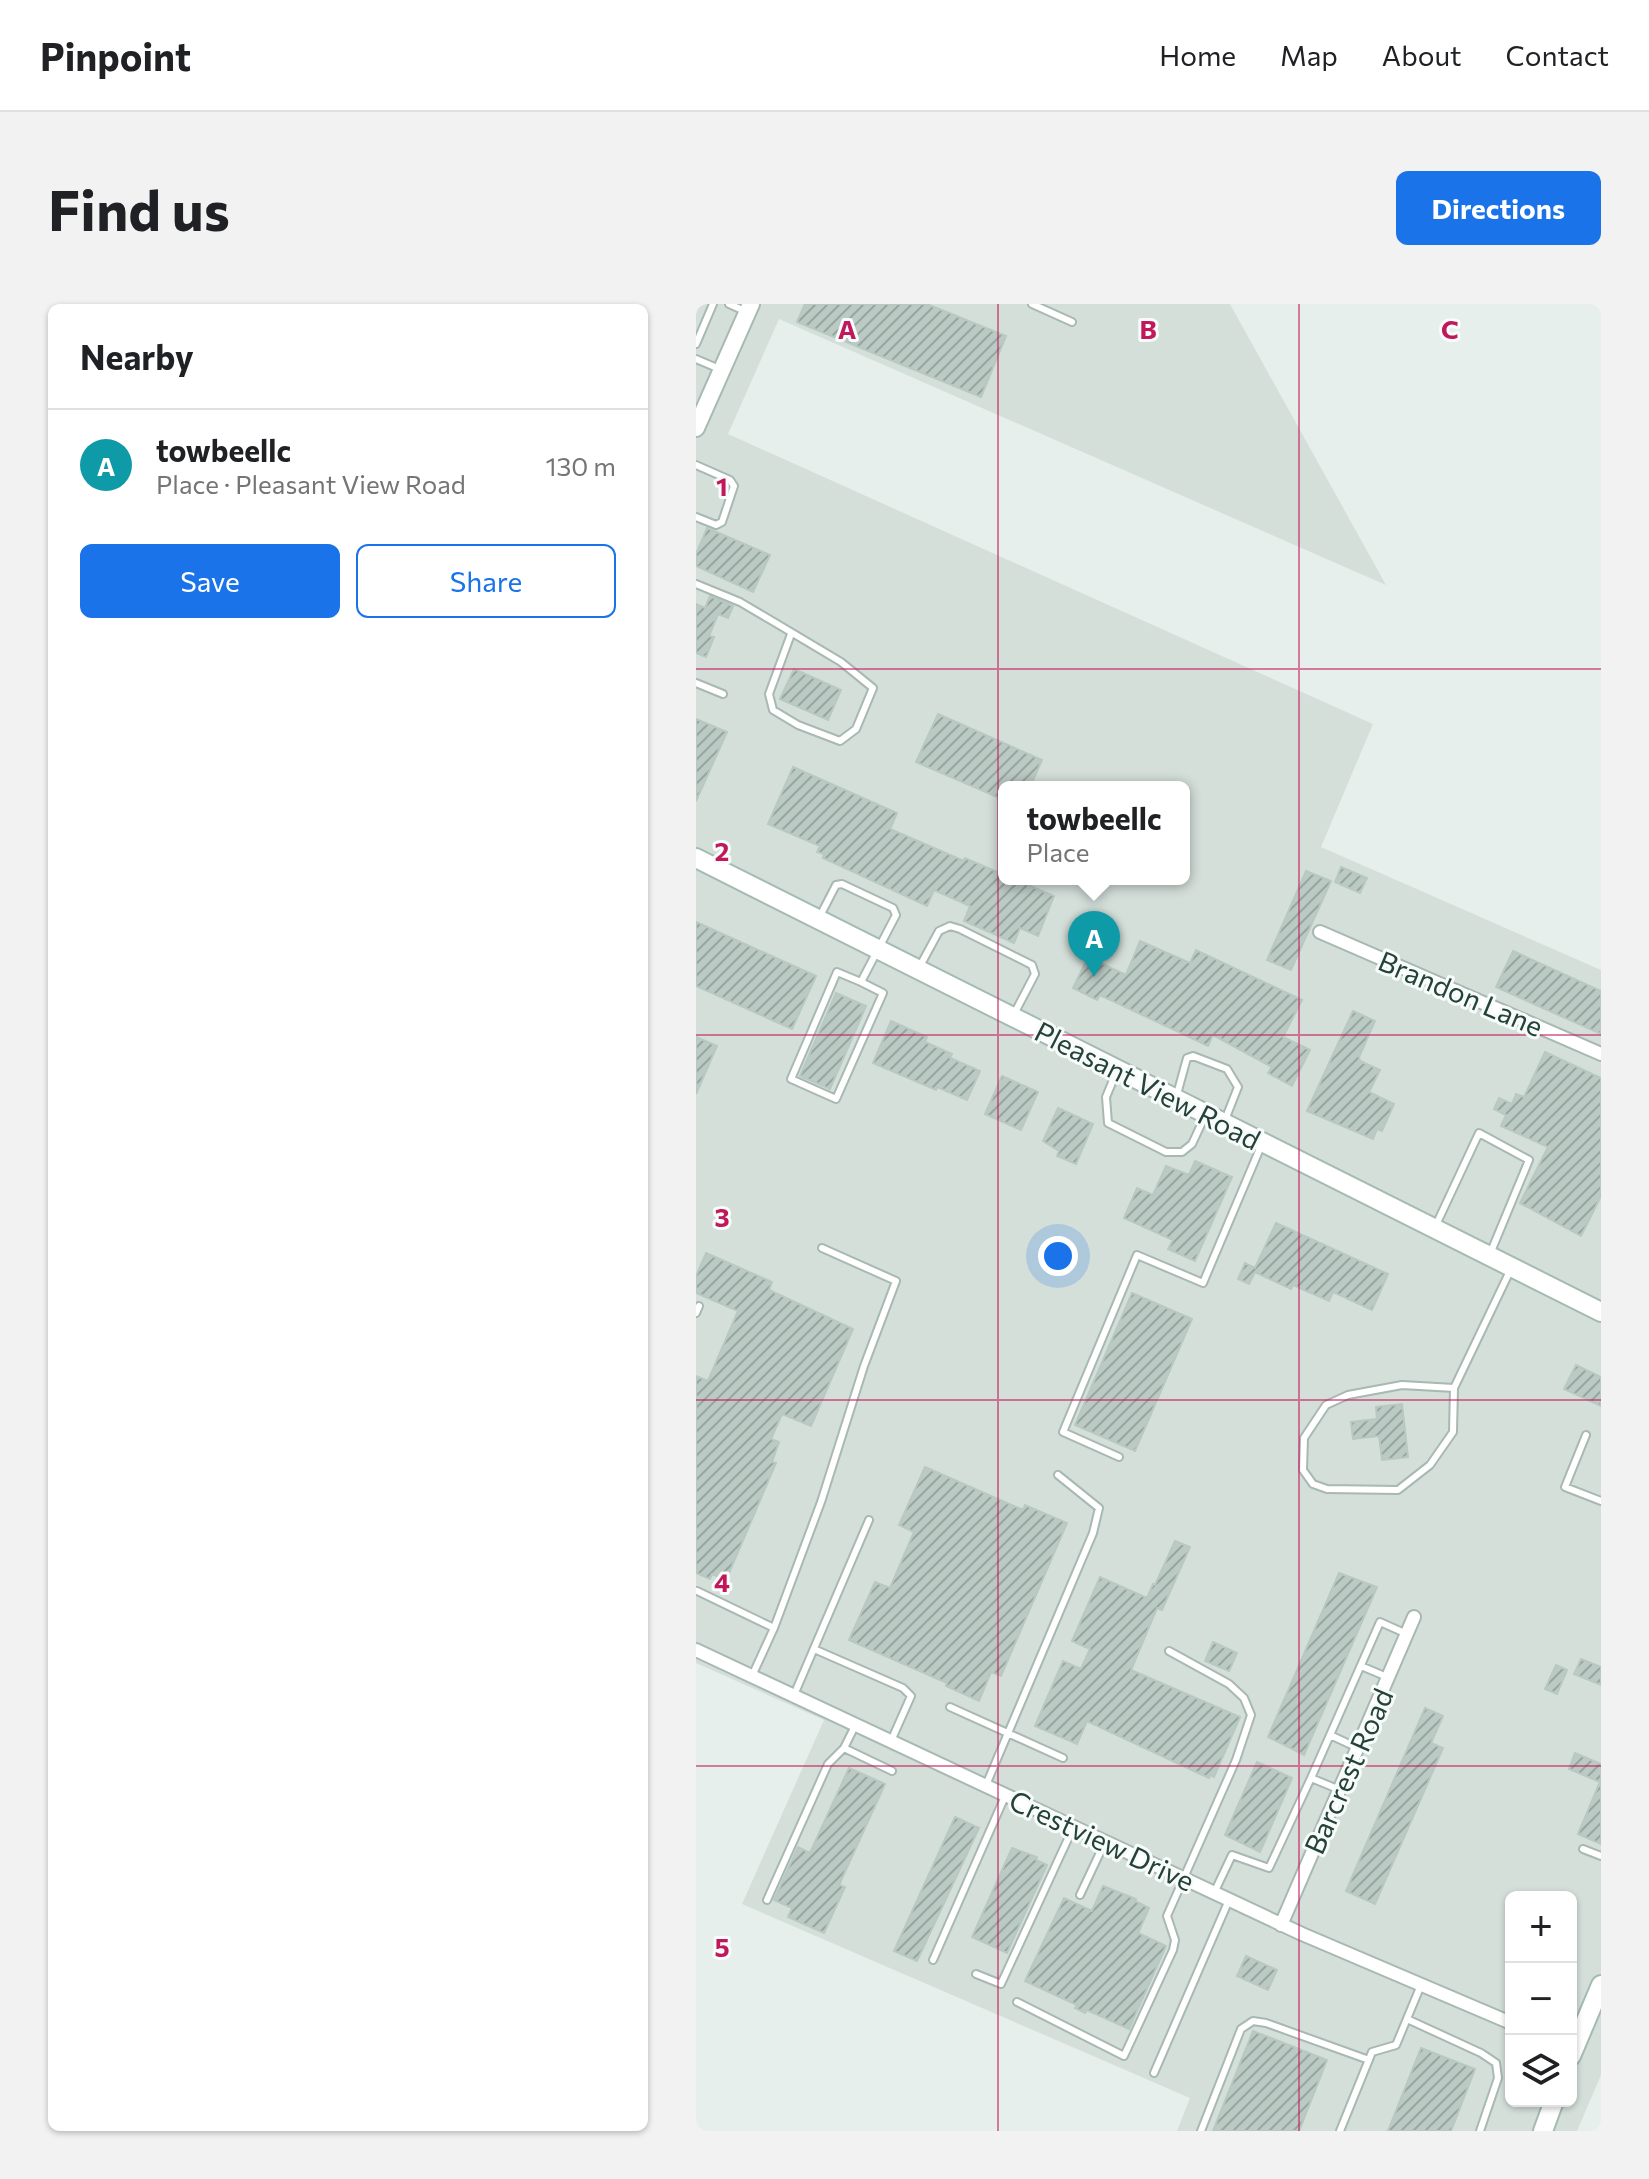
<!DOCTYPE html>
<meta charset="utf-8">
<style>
:root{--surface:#fff;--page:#f2f2f2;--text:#202124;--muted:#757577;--line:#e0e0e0;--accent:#1a73e8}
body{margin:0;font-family:Commissioner,sans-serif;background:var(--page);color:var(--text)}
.controls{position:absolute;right:24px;bottom:24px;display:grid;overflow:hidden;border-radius:12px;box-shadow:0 2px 6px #0004}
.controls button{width:72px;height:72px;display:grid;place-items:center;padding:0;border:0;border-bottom:2px solid var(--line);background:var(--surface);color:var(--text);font:40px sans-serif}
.you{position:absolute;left:362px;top:952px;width:28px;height:28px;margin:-20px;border:6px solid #fff;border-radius:50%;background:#1a73e8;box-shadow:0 0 0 12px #1a73e833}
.badge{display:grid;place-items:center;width:52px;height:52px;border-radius:50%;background:var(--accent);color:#fff;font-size:26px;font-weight:700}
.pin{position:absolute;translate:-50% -66px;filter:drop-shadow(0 2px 4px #0008)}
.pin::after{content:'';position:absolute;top:42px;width:28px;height:24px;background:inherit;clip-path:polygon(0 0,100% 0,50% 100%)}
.popup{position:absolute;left:302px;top:477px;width:192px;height:104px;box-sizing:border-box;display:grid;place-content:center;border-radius:12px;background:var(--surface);filter:drop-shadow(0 2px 6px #0005);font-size:26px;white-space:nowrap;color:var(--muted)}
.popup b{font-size:30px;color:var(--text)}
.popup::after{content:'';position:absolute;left:50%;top:100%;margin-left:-16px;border:16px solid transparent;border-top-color:var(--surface)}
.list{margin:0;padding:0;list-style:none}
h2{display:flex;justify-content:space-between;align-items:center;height:104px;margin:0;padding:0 32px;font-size:34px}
h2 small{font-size:26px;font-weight:400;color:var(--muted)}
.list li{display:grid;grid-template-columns:52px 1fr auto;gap:24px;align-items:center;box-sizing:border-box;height:112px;padding:0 32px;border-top:2px solid var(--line)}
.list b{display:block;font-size:30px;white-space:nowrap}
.list p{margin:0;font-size:26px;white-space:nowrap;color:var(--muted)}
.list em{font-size:26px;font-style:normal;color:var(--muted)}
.actions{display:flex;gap:16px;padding:24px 32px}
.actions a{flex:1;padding:18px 0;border:2px solid var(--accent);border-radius:12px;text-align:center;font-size:28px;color:var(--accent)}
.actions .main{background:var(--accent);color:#fff}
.icon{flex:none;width:44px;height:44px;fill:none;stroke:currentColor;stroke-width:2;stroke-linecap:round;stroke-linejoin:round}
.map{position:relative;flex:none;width:905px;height:1827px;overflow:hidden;border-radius:12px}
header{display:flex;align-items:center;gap:48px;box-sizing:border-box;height:112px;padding:0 40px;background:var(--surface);border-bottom:2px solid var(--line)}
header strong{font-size:38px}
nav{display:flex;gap:44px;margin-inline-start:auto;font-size:28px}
.intro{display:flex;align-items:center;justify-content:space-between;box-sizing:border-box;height:192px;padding:0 48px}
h1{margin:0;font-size:56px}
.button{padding:20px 36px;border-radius:12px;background:var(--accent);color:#fff;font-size:28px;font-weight:700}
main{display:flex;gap:48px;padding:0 48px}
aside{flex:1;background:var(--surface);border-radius:12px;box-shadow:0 2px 6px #0004}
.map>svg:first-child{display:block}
.built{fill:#d4dfda;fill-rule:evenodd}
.building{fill:url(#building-hatch);stroke:#b8c9c2;stroke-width:2}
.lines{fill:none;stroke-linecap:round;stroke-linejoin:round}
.service-casing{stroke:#a8b8b2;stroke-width:10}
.minor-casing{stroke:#a8b8b2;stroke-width:16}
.tertiary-casing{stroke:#a8b8b2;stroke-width:20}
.secondary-casing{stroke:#a4bbb3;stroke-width:22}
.service{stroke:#fff;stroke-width:6}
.minor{stroke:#fff;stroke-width:12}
.tertiary{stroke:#fff;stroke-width:16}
.secondary{stroke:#fff;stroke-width:18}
.grid{fill:none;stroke:#c2185b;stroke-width:2;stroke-opacity:0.55}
.labels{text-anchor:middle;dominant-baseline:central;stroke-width:6;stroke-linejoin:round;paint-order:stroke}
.street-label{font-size:28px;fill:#24423a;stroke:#f7fbf9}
.grid-label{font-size:26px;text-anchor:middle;font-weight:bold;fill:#c2185b;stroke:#f7fbf9;stroke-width:6;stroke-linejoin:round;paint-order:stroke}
</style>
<header>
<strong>Pinpoint</strong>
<nav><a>Home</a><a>Map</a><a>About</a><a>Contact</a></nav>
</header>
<div class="intro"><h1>Find us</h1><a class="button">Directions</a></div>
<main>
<aside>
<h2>Nearby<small></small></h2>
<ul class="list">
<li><span class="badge" style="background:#0f9aa8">A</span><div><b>towbeellc</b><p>Place · Pleasant View Road</p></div><em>130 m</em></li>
</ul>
<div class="actions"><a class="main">Save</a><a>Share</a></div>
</aside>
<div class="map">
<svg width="905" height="1827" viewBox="0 0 905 1827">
<defs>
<pattern id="building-hatch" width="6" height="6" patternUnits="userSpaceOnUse" patternTransform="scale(2)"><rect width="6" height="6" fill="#bbcac4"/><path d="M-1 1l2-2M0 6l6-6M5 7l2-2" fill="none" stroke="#98a6a0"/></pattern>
</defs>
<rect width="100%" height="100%" fill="#e6efeb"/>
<path class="built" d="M0 0H534L690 281 83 15 32 130 677 420 625 543 905 666V1771L881 1827H481L494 1794 46 1600 128 1416 0 1359ZM308 483H488V575H308ZM815 1593H875V1797H815Z"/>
<path class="building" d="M109 0H231L310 32 285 93 101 18Z
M11 224 74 251 57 288 0 262V250Z
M14 292 37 302 32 314 22 310 13 332 18 333 10 353 0 349V300L9 304Z
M98 365 145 386 132 416 84 395Z
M242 410 346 456 334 483H308V496L220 458Z
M0 415 31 428 0 497Z
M97 463 201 509 194 525 268 557 269 554 308 571V575H318L358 592 342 632 324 624 318 639 268 617 274 602 238 586 231 602 127 554 128 550 121 548 124 542 72 520Z
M645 563 671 574 664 589 639 578Z
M610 567 635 577 595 666 571 656Z
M0 618 120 672 96 725 0 682Z
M444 637 494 659 500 646 606 696 587 733 614 746 596 782 572 769 576 763 517 731 512 742 404 691 401 696 377 684 392 653 430 671Z
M817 647 905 687V730L800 683Z
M140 689 170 702 134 785 104 772Z
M657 707 679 717 663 753 664 757 684 766 673 788 698 800 686 827 681 825 677 835 611 807Z
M195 717 231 733 229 738 256 750 254 754 284 767 271 796 241 783 240 786 177 759Z
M0 733 21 742 0 790Z
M849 748 905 774V892L885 932 824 899 852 843 805 822 810 811 798 805 803 794 816 800 820 790 828 793Z
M306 772 342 788 325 826 289 810Z
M362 804 397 820 380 860 361 852 363 847 347 837Z
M499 857 536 873 499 957 472 945 477 936 428 914 441 884 457 891 470 862 493 871Z
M580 919 692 970 676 1006 637 988 633 997 597 981 595 985 559 968 553 980 542 975 549 959 559 964Z
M10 949 76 978 73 986 157 1025 115 1122 86 1110 75 1135 83 1138 76 1158 80 1159 30 1276 16 1270 14 1275 0 1269V1072L12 1077 42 1007 0 989V972Z
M436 989 496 1015 439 1147 379 1121Z
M880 1061 905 1073V1102L868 1085Z
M706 1100 712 1153 686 1156 683 1132 657 1135 655 1118 681 1115 680 1103Z
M229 1163 327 1206 329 1201 371 1219 305 1372 295 1368 283 1397 250 1382 251 1379 153 1336 179 1278 194 1284 218 1228 203 1221Z
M479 1237 494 1243 466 1306 461 1304 435 1366 544 1413 518 1473 514 1471 513 1474 391 1417 381 1440 339 1422 367 1357 385 1365 394 1345 376 1337 404 1273 451 1294 457 1280 459 1281Z
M643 1269 681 1283 608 1451 572 1433Z
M517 1338 541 1349 533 1367 509 1357Z
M885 1355 905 1363V1381L878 1370Z
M860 1361 871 1366 861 1390 849 1385Z
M729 1404 747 1412 735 1439 747 1444 679 1600 650 1587Z
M879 1449 905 1460V1540L882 1530 904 1478 873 1465Z
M561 1458 596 1474 564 1548 529 1531Z
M153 1464 189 1480 143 1581 149 1583 128 1629 92 1613 96 1604 78 1596 102 1543 114 1549Z
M259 1513 283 1524 221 1657 198 1647Z
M316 1544 341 1553 340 1556 351 1561 311 1649 276 1633Z
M407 1582 440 1595 439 1597 453 1604 442 1629 470 1642 433 1725 391 1706 389 1709 379 1704 381 1701 329 1677 368 1594 396 1607Z
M550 1652 581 1666 572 1686 541 1672Z
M557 1727 631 1756 603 1827H517Z
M725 1744 779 1765 755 1827H692Z"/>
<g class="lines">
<defs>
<path id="service" d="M33 0 51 8
M336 0 376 18
M0 40 17 0
M0 55 26 66
M0 161 34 176 38 182 26 218 20 221 0 213
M0 280 44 298 78 318 145 358 177 384 160 425 144 437 102 421 77 406 73 390 95 330
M0 379 27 390
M123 614 140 581 146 580 197 604 200 611 165 678 141 668 95 775 140 795 187 689 165 678
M224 662 243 627 254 622 264 625 336 661 339 670 317 712
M420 769 410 793 412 819 470 848H486L496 840 509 812
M480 794 491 754 497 752 531 765 542 783 529 816
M740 921 783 829 833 856 794 950
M0 1009 3 1002
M758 1084 706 1081 652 1091 630 1101 608 1134 607 1166 617 1180 631 1185 702 1186 734 1161 757 1128 758 1084 814 967
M890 1131 869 1183 905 1197
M423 1153 367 1128 441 951 507 979 565 842
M1 1287 78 1324 56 1372
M78 1324 125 1198 168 1062 200 977 126 944
M118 1345 207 1384 215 1392 195 1437
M665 1362 691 1373
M98 1391 173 1216
M254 1403 367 1454
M160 1420 148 1444 196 1467
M634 1431 662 1444
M290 1481 397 1229 403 1204 362 1171
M644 1486 615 1474 684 1318 711 1330
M887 1545 905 1552
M518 1589 536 1551 573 1564 615 1474
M384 1591 409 1538
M71 1596 132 1460 148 1444
M237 1656 310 1490
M280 1670 305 1680 377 1524
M321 1698 428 1752 477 1646 479 1636 471 1612 540 1456 555 1411 548 1394 533 1380 473 1347
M711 1715 785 1749 800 1759 802 1774 784 1827
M458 1769 533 1596
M505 1827 545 1725 557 1717 570 1719 673 1756
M644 1827 676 1748 700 1741 725 1681"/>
<path id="minor" d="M624 628 905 750
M0 1346 606 1630 815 1719
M585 1621 718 1313"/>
<path id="tertiary" d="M0 124 55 0"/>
<path id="secondary" d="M0 554 905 1008
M875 1752 905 1681
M847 1827 858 1797"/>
</defs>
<use href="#service" class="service-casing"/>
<use href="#minor" class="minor-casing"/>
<use href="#tertiary" class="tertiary-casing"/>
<use href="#secondary" class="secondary-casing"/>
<use href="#service" class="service"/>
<use href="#minor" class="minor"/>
<use href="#tertiary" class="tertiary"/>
<use href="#secondary" class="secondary"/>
</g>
<path class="grid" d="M302 0V1827M603 0V1827M0 365H905M0 731H905M0 1096H905M0 1462H905"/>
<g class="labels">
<g class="street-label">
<text transform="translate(765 689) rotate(23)">Brandon Lane</text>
<text transform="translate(452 781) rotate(27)">Pleasant View Road</text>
<text transform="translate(652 1467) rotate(-66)">Barcrest Road</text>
<text transform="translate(406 1536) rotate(25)">Crestview Drive</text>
</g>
</g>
<g class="grid-label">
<text x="151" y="35">A</text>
<text x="452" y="35">B</text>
<text x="754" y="35">C</text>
<text x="26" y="192">1</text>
<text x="26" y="557">2</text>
<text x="26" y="923">3</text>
<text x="26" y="1288">4</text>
<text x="26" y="1653">5</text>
</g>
</svg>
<div class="controls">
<button>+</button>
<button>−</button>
<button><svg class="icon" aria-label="layers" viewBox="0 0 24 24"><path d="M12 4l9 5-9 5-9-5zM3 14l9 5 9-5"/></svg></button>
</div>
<div class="you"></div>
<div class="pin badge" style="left:398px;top:673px;background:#0f9aa8">A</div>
<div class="popup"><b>towbeellc</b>Place</div>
</div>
</main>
